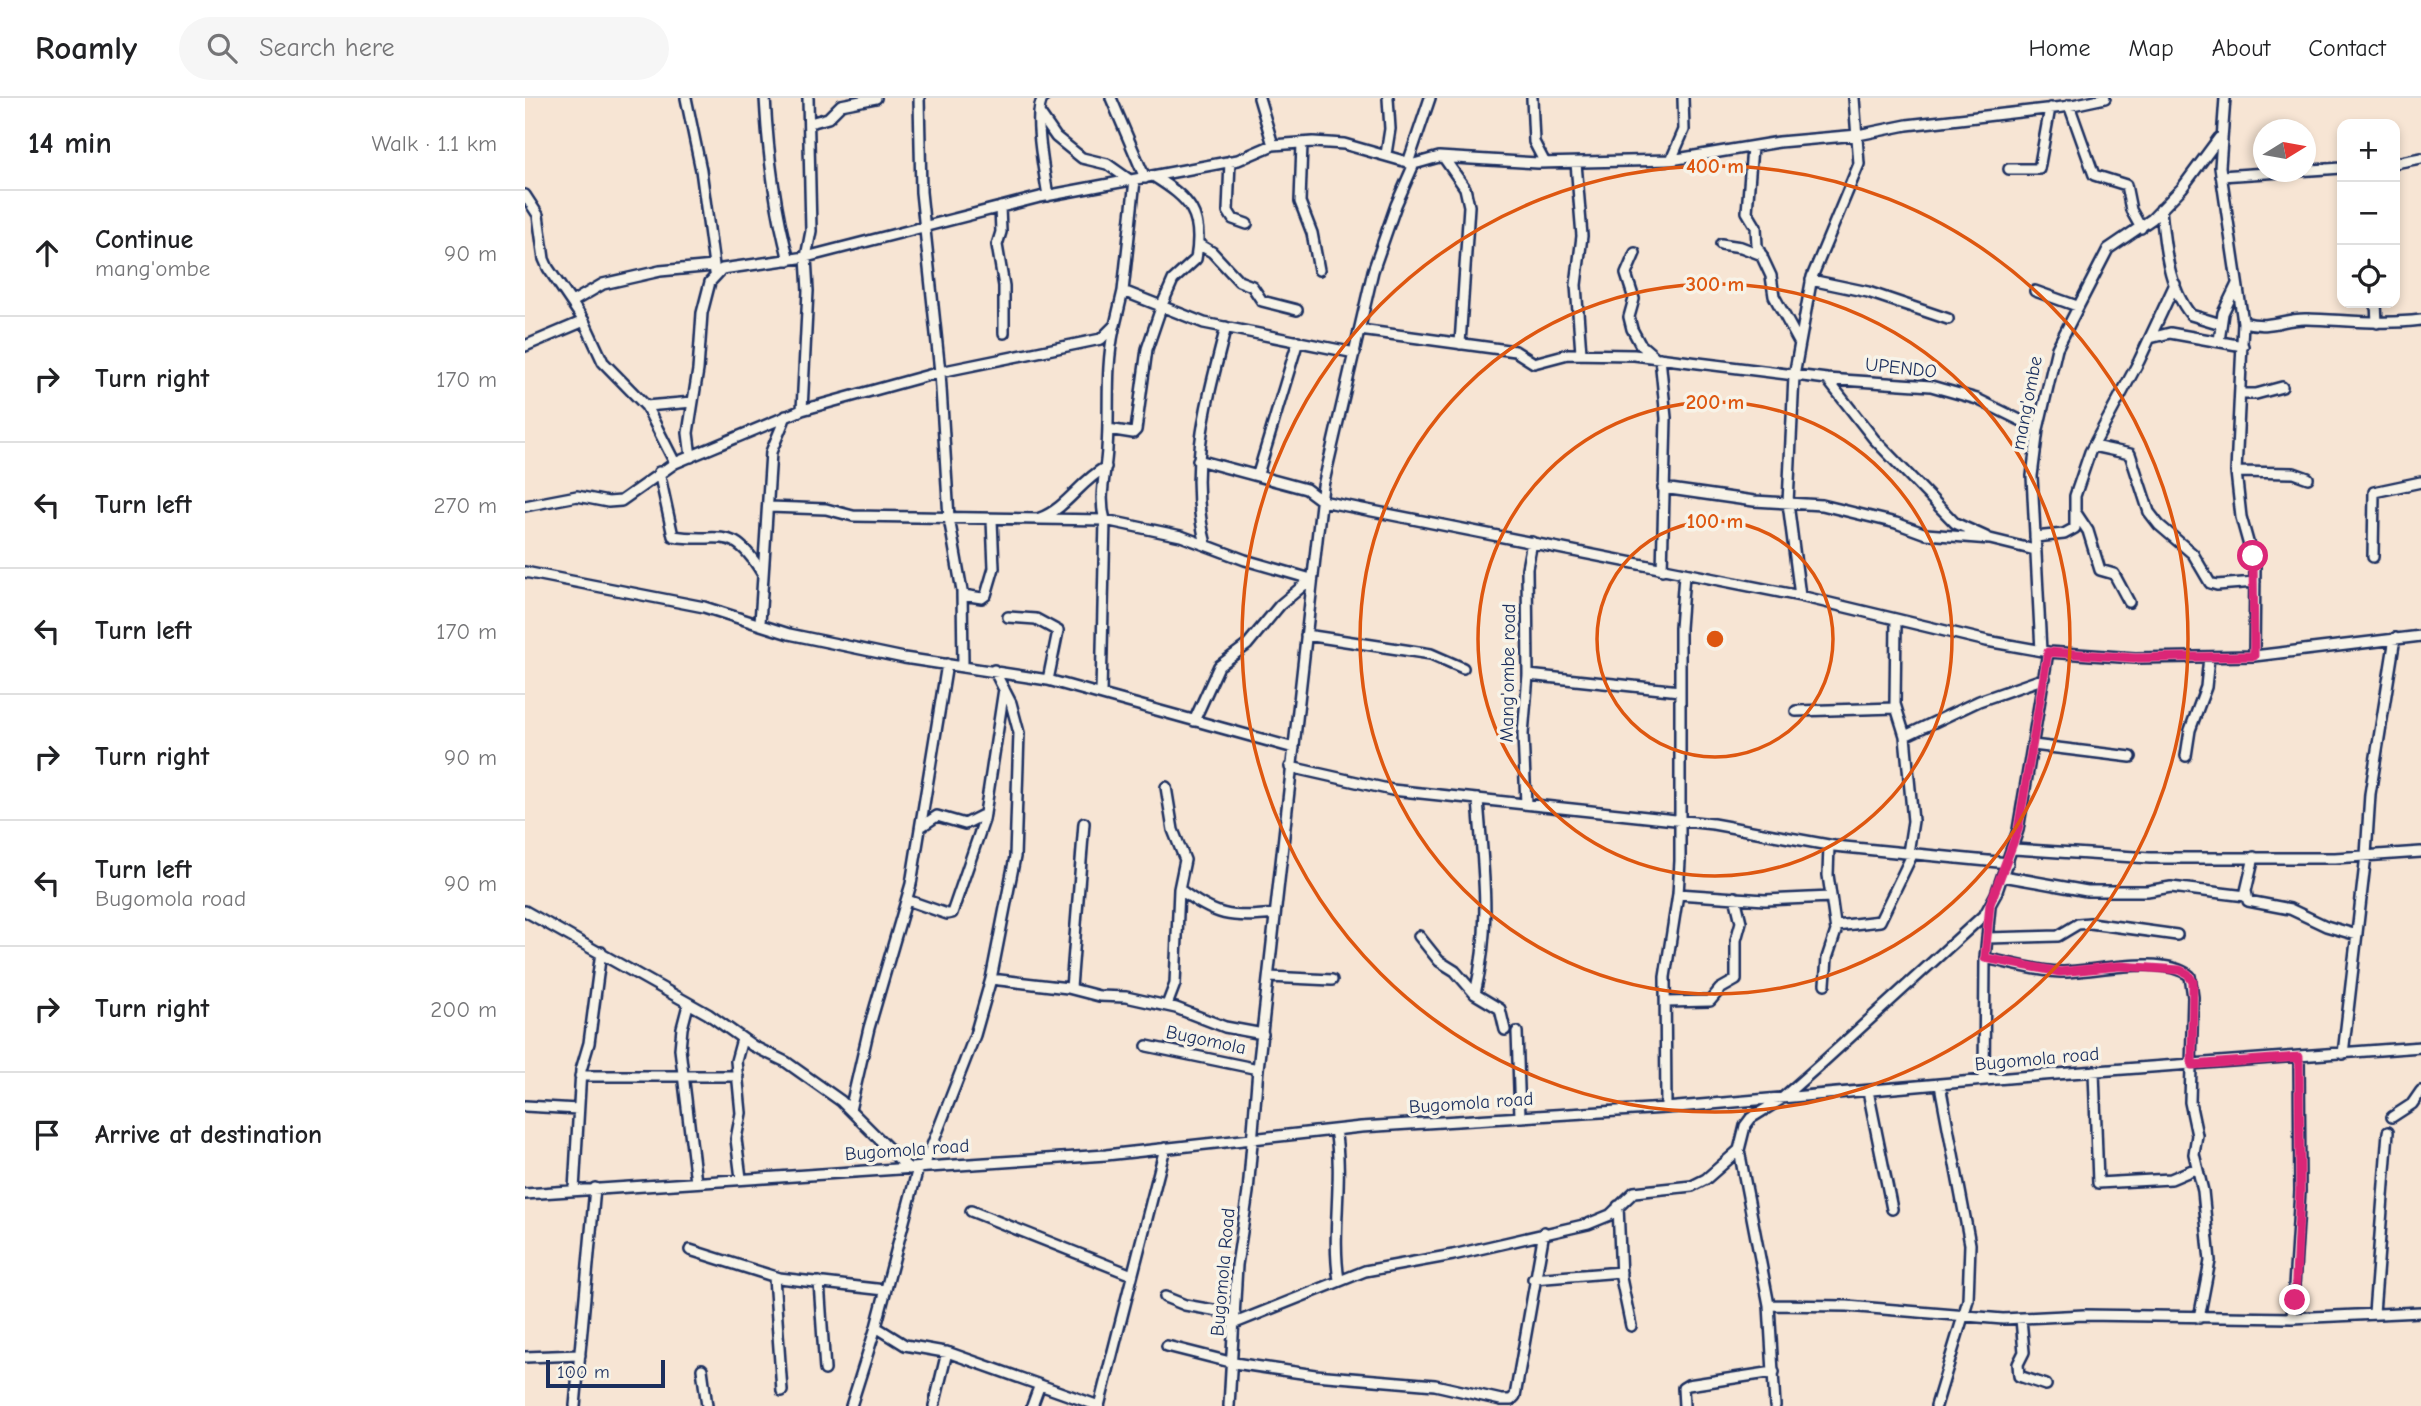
<!DOCTYPE html>
<meta charset="utf-8">
<style>
:root{--surface:#fff;--page:#f6f6f6;--text:#202124;--muted:#757577;--line:#e0e0e0}
body{margin:0;font-family:"Comic Neue",sans-serif;background:var(--page);color:var(--text)}
.controls{position:absolute;right:21px;top:21px;display:grid;overflow:hidden;border-radius:14px;box-shadow:0 4px 10px #0003}
.controls button{width:63px;height:63px;display:grid;place-items:center;padding:0;border:0;border-bottom:2px solid var(--line);background:var(--surface);color:var(--text);font:35px sans-serif}
.compass{position:absolute;left:1728px;top:21px;width:63px;height:63px;border-radius:50%;background:var(--surface);box-shadow:0 4px 10px #0003;rotate:79deg}
.scale{position:absolute;left:21px;bottom:18px;width:119px;box-sizing:border-box;padding-left:7px;border:4px solid #1b2f5e;border-top:0;font-size:19px;line-height:24px;white-space:nowrap;color:#1b2f5e;-webkit-text-stroke:5px #f7f3e8;paint-order:stroke}
.stop{position:absolute;width:21px;height:21px;margin:-16px;border:5px solid #db2777;border-radius:50%;background:#fff}
.stop.end{background:#db2777;border-color:#fff;box-shadow:0 2px 7px #0008}
.list{margin:0;padding:0;list-style:none}
h2{display:flex;justify-content:space-between;align-items:center;height:91px;margin:0;padding:0 28px;font-size:30px}
h2 small{font-size:23px;font-weight:400;color:var(--muted)}
.list li{display:grid;grid-template-columns:46px 1fr auto;gap:21px;align-items:center;box-sizing:border-box;height:126px;padding:0 28px;border-top:2px solid var(--line)}
.list b{display:block;font-size:26px;white-space:nowrap}
.list p{margin:0;font-size:23px;white-space:nowrap;color:var(--muted)}
.list em{font-size:23px;font-style:normal;color:var(--muted)}
.icon{flex:none;width:38px;height:38px;fill:none;stroke:currentColor;stroke-width:2;stroke-linecap:round;stroke-linejoin:round}
.map{position:relative;flex:none;width:1896px;height:1308px;overflow:hidden}
header{display:flex;align-items:center;gap:42px;box-sizing:border-box;height:98px;padding:0 35px;background:var(--surface);border-bottom:2px solid var(--line)}
header strong{font-size:33px}
nav{display:flex;gap:38px;margin-inline-start:auto;font-size:24px}
.search{width:490px;height:63px;background:var(--page);display:flex;align-items:center;gap:18px;box-sizing:border-box;padding:0 24px;border-radius:38px;color:var(--muted);font-size:26px}
main{display:flex}
aside{flex:1;background:var(--surface)}
.map>svg:first-child{display:block}
.lines{fill:none;stroke-linecap:round;stroke-linejoin:round}
.minor-casing{stroke:#1b2f5e;stroke-width:14}
.minor{stroke:#f7f3e8;stroke-width:9}
.route{stroke:#db2777;stroke-width:9}
.ring{fill:none;stroke:#de5710;stroke-width:3.5}
.labels{text-anchor:middle;dominant-baseline:central;stroke-width:7;stroke-linejoin:round;paint-order:stroke}
.street-label{font-size:19px;fill:#1b2f5e;stroke:#f7f3e8}
.centre{fill:#de5710;stroke:#f7f3e8;stroke-width:3.5}
.ring-label{font-size:21px;text-anchor:middle;font-weight:bold;fill:#de5710;stroke:#f7f3e8;stroke-width:7;stroke-linejoin:round;paint-order:stroke}
</style>
<header>
<strong>Roamly</strong>
<div class="search"><svg class="icon" aria-label="search" viewBox="0 0 24 24"><circle cx="10" cy="10" r="6"/><path d="M15 15l6 6"/></svg>Search here</div>
<nav><a>Home</a><a>Map</a><a>About</a><a>Contact</a></nav>
</header>
<main>
<aside>
<h2>14 min<small>Walk · 1.1 km</small></h2>
<ul class="list">
<li><svg class="icon" aria-label="ahead" viewBox="0 0 24 24"><path d="M12 20V5M6 11l6-6 6 6"/></svg><div><b>Continue</b><p>mang'ombe</p></div><em>90 m</em></li>
<li><svg class="icon" aria-label="right" viewBox="0 0 24 24"><path d="M7 20v-9h11M14 6l5 5-5 5"/></svg><div><b>Turn right</b></div><em>170 m</em></li>
<li><svg class="icon" aria-label="left" viewBox="0 0 24 24"><path d="M17 20v-9H6M10 6l-5 5 5 5"/></svg><div><b>Turn left</b></div><em>270 m</em></li>
<li><svg class="icon" aria-label="left" viewBox="0 0 24 24"><path d="M17 20v-9H6M10 6l-5 5 5 5"/></svg><div><b>Turn left</b></div><em>170 m</em></li>
<li><svg class="icon" aria-label="right" viewBox="0 0 24 24"><path d="M7 20v-9h11M14 6l5 5-5 5"/></svg><div><b>Turn right</b></div><em>90 m</em></li>
<li><svg class="icon" aria-label="left" viewBox="0 0 24 24"><path d="M17 20v-9H6M10 6l-5 5 5 5"/></svg><div><b>Turn left</b><p>Bugomola road</p></div><em>90 m</em></li>
<li><svg class="icon" aria-label="right" viewBox="0 0 24 24"><path d="M7 20v-9h11M14 6l5 5-5 5"/></svg><div><b>Turn right</b></div><em>200 m</em></li>
<li><svg class="icon" aria-label="arrive" viewBox="0 0 24 24"><path d="M6 21V4h12l-3 4 3 4H6"/></svg><div><b>Arrive at destination</b></div></li>
</ul>
</aside>
<div class="map">
<svg width="1896" height="1308" viewBox="0 0 1896 1308">
<rect width="100%" height="100%" fill="#f7e5d4"/>
<filter id="ink" filterUnits="userSpaceOnUse"><feTurbulence type="fractalNoise" baseFrequency=".0143" numOctaves="2"/><feDisplacementMap in="SourceGraphic" scale="14" xChannelSelector="R" yChannelSelector="G"/><feConvolveMatrix kernelMatrix="1 2 1 2 8 2 1 2 1" color-interpolation-filters="sRGB"/></filter>
<g filter="url(#ink)">
<g class="lines">
<defs>
<path id="minor" d="M161 0 176 72 190 175
M240 0C243 56 249 108 264 162
M394 0 396 94 415 274 424 420 437 493 438 567
M518 0C507 14 520 78 523 98
M586 0 620 80
M734 0 748 47
M1007 0 1009 44 1020 65
M1700 0 1695 69 1718 224 1711 374 1716 419 1730 469 1729 558
M1544 7 1569 77 1601 87 1606 112 1616 130
M515 16 531 39 557 60 582 66 606 83
M285 25 303 20 316 7 351 0
M777 45 775 104 787 135 794 172
M1227 49 1222 114 1231 129 1232 148 1246 178 1249 198 1274 244
M861 56 865 31 863 0
M919 60 940 90 944 108 935 246
M1146 62 1159 32 1158 0
M705 63 703 113 708 121 722 126
M883 65 905 0
M1051 65 1057 138 1051 187 1056 255
M1870 65 1896 60
M1484 71H1514L1525 10
M1696 78 1817 70
M0 97 13 117 19 161 23 170 59 223 78 264 121 308 150 365
M475 109 476 134 472 147 479 188V235
M1636 111C1639 144 1643 190 1666 217L1696 226
M673 146 687 154 714 183 727 188 737 203 772 212
M1196 146 1216 149 1237 157
M1110 155 1101 176 1109 201 1104 219 1107 231 1115 246 1130 259
M1286 182 1343 194 1423 221
M598 193 679 225 830 255
M1510 193 1552 208
M47 204 78 186 135 173 189 168
M1851 205 1852 225
M1718 224C1748 232 1757 220 1782 221 1821 222 1857 227 1896 222
M835 232 990 253 1009 265 1043 256 1109 257 1302 281 1406 288 1452 301 1513 331
M1625 240 1645 235 1718 248
M1694 243 1698 215 1712 186
M0 248 59 223
M1135 260 1141 320 1137 472
M1302 281 1349 341 1430 425 1461 439
M1715 296H1731L1757 289
M121 308 168 304
M277 312 283 193 281 159 286 133 283 0
M583 331 608 335 611 332 622 251 637 207 648 182 671 161C679 115 665 101 628 78
M1568 348 1605 356 1624 414 1634 427 1668 456 1685 485 1692 487 1730 484
M166 359 163 335 173 272 177 215 185 184 197 171 281 159 515 99 713 62 748 47 788 44 819 46 889 66
M673 362 781 391 797 403 1275 498 1462 543 1523 554 1610 560 1729 558 1896 538
M134 374 148 438C196 446 206 424 237 475
M1711 374 1769 375 1783 380
M733 376 773 243
M1138 390 1229 403 1297 407 1371 425 1401 436 1465 441 1510 452
M0 408 52 398 83 404 96 403 150 365 277 312 415 274 576 241 590 227 598 193 610 82
M244 409 301 411 328 418 580 422 656 438 720 462 786 481
M1551 415 1563 433 1575 472 1589 476 1604 504
M515 420C542 410 555 383 581 369
M1510 439 1539 436 1550 430V398L1565 354 1614 263 1650 186
M681 446C661 372 683 300 701 229
M1848 459 1849 394 1896 384
M0 474 179 509 264 536 379 560 523 582 769 650
M438 497 457 500 461 497 469 470 467 422
M1275 498 1263 405 1269 278 1287 179 1334 66 1329 0
M483 519 511 521 533 533 523 582
M1371 522 1370 606 1380 638 1388 723 1383 755
M235 525 246 354 261 318
M781 537 906 556 938 570
M1516 553 1507 378 1513 331 1532 250 1583 151 1627 121 1657 90 1694 40
M1003 577 1155 593
M576 595 580 422C573 399 581 375 582 351 585 310 580 272 589 231
M1271 613 1371 610
M669 623 694 568 722 547 755 507 786 481
M1380 638 1454 603 1520 580
M1508 647 1606 659
M1661 658 1665 632 1681 589 1684 559
M765 669 867 692 1188 726 1309 748 1483 765
M641 689 648 732 660 762 654 791 650 886 642 907
M1001 706 998 636 1003 577 1002 470 1007 444
M397 728 412 718 440 726 460 716
M1489 751 1625 760H1810L1896 754
M1729 759 1721 793 1723 803 1765 811 1801 828 1832 837
M1478 778 1562 793H1622L1646 789 1721 798
M654 791C690 818 706 821 750 816
M1153 796 1240 802 1306 799
M382 802 422 816 427 815 459 722 479 591
M0 813 183 916 228 948 261 964 316 1003 384 1071
M1311 828 1355 823 1388 755
M894 838 914 863 930 873 950 896 975 911 980 932
M1462 840 1533 838 1553 826 1565 825 1652 837
M1460 860C1485 865 1511 873 1536 874 1570 874 1637 856 1665 878L1668 899 1665 1004 1672 1037 1669 1056 1678 1093 1685 1163 1674 1220
M744 879 807 882
M466 881 543 890 574 898 601 899 651 910 700 929 738 936
M1300 886 1302 860 1311 833 1303 777 1304 747
M546 890 559 725
M950 896C967 822 958 774 953 701
M1141 904 1185 903 1195 891 1211 882V842L1216 824 1210 799
M163 907 157 930 155 951 171 1084
M992 934 995 1018
M622 948 733 971
M1818 956 1841 757 1845 696 1870 540
M1569 973 1573 1085 1646 1081 1672 1070
M55 978H213
M1459 982 1460 860 1465 809
M1343 993 1367 1111
M0 1008 53 1011
M1141 1010 1140 879 1153 796 1155 763V530L1159 477
M325 1012 344 930 386 786 422 566
M1867 1019 1887 1006 1896 993
M810 1032C819 1081 806 1132 814 1182
M1214 1052 1244 1207 1250 1308
M399 1068 450 937 466 881 490 759 494 635 486 605 469 572
M216 1080 211 1041 216 1015 211 963 217 941
M49 1092 56 972 64 945 76 854
M0 1096 581 1057 836 1029 1141 1010 1518 977 1896 949
M1093 1108 1096 1180 1106 1228
M446 1113 607 1177
M165 1152 254 1180 360 1192
M249 1179 257 1293
M1008 1181 1096 1174
M294 1184 300 1272
M640 1199 660 1207 710 1216
M1244 1207 1322 1208 1478 1221 1559 1217 1767 1220 1896 1214
M1849 1215 1863 1034
M1767 1220 1775 1093 1774 959
M1496 1221 1499 1254 1493 1266 1494 1278 1521 1287
M710 1225 840 1173 928 1157 1063 1126 1085 1117 1109 1094 1167 1088 1181 1081 1214 1052 1220 1028 1226 1020 1255 1002 1298 964 1460 816 1471 796 1493 732 1523 554
M351 1229 380 1247 425 1255 574 1308
M642 1248 709 1265 790 1277 910 1287 976 1302H986L990 1298 1019 1134
M0 1259 55 1257
M177 1271 182 1308
M50 1308 70 1090
M326 1308 351 1229 393 1070
M409 1308 422 1254
M507 1308 514 1289
M574 1308 640 1050
M704 1308 712 1167 723 1094 733 971 798 388 848 173 871 107 889 66 914 59 1013 65 1146 62 1254 44 1333 37 1382 27 1538 9 1580 0
M1159 1308 1158 1290 1163 1287 1249 1274
M1411 1308 1443 1202 1445 1146 1415 987"/>
</defs>
<use href="#minor" class="minor-casing"/>
<use href="#minor" class="minor"/>
</g>
</g>
<g class="lines" filter="url(#ink)">
<path class="route" d="M1728 458 1729 558 1610 560 1523 554 1493 732 1465 806 1460 860 1535 874 1595 868 1655 872 1663 876 1668 884 1667 967 1774 959 1775 1093 1770 1202"/>
</g>
<g class="ring">
<circle cx="1190" cy="541" r="118"/>
<circle cx="1190" cy="541" r="237"/>
<circle cx="1190" cy="541" r="355"/>
<circle cx="1190" cy="541" r="473"/>
</g>
<g class="labels">
<g class="street-label">
<text transform="translate(1376 270) rotate(6)">UPENDO</text>
<text transform="translate(1502 305) rotate(-79)">mang'ombe</text>
<text transform="translate(983 575) rotate(-89)">Mang'ombe road</text>
<text transform="translate(681 942) rotate(12)">Bugomola</text>
<text transform="translate(1512 961) rotate(-5)">Bugomola road</text>
<text transform="translate(946 1005) rotate(-4)">Bugomola road</text>
<text transform="translate(382 1052) rotate(-4)">Bugomola road</text>
<text transform="translate(698 1174) rotate(-85)">Bugomola Road</text>
</g>
</g>
<circle cx="1190" cy="541" r="10" class="centre"/>
<g class="ring-label">
<text x="1190" y="75">400 m</text>
<text x="1190" y="193">300 m</text>
<text x="1190" y="311">200 m</text>
<text x="1190" y="430">100 m</text>
</g>
</svg>
<div class="controls">
<button>+</button>
<button>−</button>
<button><svg class="icon" aria-label="locate" viewBox="0 0 24 24"><circle cx="12" cy="12" r="6"/><path d="M12 2v4M12 18v4M2 12h4M18 12h4"/></svg></button>
</div>
<svg class="compass" viewBox="-18 -18 36 36"><path d="M0-13l5 13h-10z" fill="#e53935"/><path d="M0 13l5-13h-10z" fill="#757577"/></svg>
<div class="scale">100 m</div>
<div class="stop" style="left:1728px;top:458px"></div>
<div class="stop end" style="left:1770px;top:1202px"></div>
</div>
</main>
